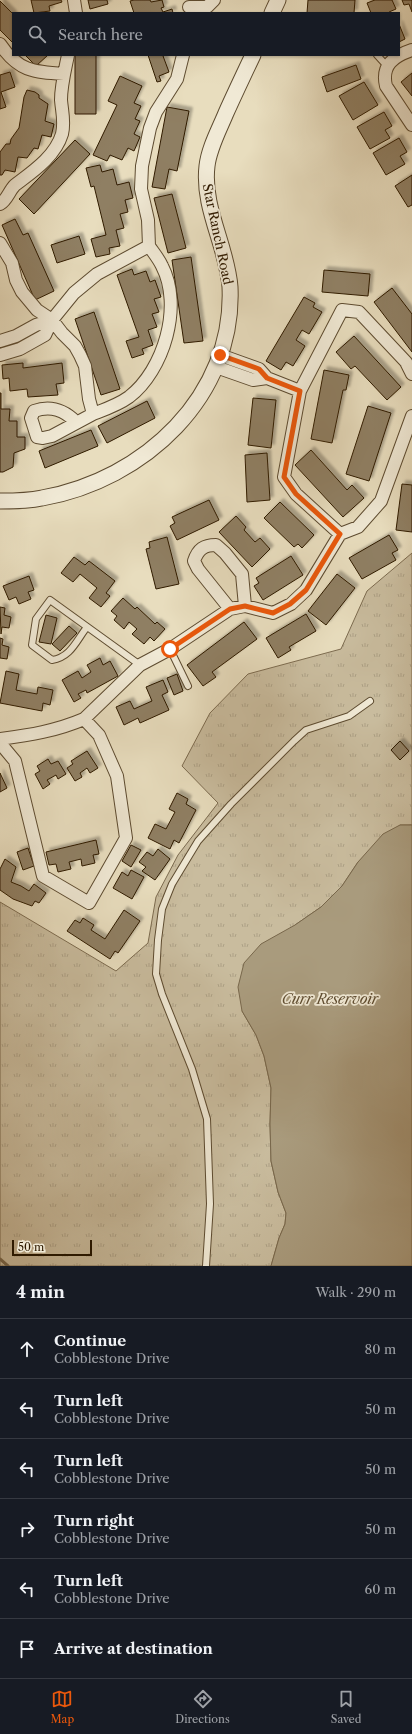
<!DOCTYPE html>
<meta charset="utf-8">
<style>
:root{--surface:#171b24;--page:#20242c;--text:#f1f3f6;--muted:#9ea1a6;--line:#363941;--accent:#ea580c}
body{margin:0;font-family:"Libre Caslon Text",serif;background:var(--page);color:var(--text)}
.scale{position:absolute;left:12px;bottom:10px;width:80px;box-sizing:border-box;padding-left:4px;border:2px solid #2f1a00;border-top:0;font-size:11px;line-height:14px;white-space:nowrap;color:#2f1a00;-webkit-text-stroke:3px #f0e9d5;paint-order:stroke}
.stop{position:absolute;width:12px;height:12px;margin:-9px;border:3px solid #ea580c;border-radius:50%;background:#fff}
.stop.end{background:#ea580c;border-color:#fff;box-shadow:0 1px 4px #0008}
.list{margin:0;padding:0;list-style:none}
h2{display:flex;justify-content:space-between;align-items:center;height:52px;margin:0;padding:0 16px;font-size:17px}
h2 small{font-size:13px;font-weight:400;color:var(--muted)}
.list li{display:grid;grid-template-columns:26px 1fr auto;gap:12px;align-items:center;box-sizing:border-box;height:60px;padding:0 16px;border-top:1px solid var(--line)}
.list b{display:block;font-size:15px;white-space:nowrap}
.list p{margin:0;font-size:13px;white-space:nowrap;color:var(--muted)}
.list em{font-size:13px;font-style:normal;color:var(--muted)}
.icon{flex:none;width:22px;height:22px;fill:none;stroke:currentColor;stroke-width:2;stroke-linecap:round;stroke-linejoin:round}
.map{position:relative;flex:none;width:412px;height:1266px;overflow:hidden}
.search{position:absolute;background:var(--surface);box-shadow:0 1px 3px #0004;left:12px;right:12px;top:12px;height:44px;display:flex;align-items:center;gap:10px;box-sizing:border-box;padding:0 14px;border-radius:0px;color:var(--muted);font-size:15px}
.sheet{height:412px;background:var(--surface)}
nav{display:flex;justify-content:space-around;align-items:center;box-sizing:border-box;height:56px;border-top:1px solid var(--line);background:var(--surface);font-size:11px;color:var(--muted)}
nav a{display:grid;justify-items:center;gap:2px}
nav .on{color:var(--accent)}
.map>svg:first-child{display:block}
.grass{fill:url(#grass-tufts);stroke:#7c6b4f}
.water{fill:#a99b7d;stroke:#78674b}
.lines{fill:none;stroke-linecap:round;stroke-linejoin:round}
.stream{stroke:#78674b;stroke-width:3}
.building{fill:#8f7f63;stroke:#2f1a00;filter:url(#shadow)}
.service-casing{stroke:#5d4b30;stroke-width:8}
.minor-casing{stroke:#5d4b30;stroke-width:14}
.tertiary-casing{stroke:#5d4b30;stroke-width:17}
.service{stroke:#f0e9d5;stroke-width:6}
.minor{stroke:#f0e9d5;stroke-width:12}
.tertiary{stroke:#f0e9d5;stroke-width:15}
.route{stroke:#ea580c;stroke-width:5}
.labels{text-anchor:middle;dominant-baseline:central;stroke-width:3.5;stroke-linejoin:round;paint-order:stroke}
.street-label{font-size:13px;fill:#2f1a00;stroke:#f0e9d5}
.water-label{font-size:14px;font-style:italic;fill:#604e32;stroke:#f0e9d5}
</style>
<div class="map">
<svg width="412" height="1266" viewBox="0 0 412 1266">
<defs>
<pattern id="grass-tufts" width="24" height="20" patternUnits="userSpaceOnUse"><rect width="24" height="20" fill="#c9bc9e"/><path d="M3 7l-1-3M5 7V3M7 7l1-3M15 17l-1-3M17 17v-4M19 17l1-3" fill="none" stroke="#ada186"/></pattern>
<filter id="shadow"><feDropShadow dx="3.5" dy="-3.5" stdDeviation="1" flood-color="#0004"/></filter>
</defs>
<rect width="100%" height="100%" fill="#e8ddbe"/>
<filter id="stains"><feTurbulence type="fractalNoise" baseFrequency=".005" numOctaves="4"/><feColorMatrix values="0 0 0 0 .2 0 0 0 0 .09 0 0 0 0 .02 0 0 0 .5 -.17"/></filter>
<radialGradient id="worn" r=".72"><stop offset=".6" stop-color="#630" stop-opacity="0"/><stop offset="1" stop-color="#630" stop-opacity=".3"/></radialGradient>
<path class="grass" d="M412 553V825H400L358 862 342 886 321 907 295 925 242 1011 256 1035 264 1056 271 1088 270 1124 271 1161 278 1192 286 1213 285 1224 279 1238 271 1266H0V902L116 971 148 943 156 897 178 855 218 803 182 766 210 713 248 674 341 649 367 591Z"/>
<path class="water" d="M400 825H412V1266H271L279 1238 285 1224 286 1213 278 1192 271 1161 270 1124 271 1088 264 1056 256 1035 242 1011 238 987 244 963 261 944 295 925 321 907 342 886 358 862 383 834Z"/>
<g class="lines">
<path class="stream" d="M0 1259 8 1266"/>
</g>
<path class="building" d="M31 0H61L62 2 49 6 50 11 34 13Z
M88 0H107L108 4 90 9Z
M134 0H150L151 2 162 0 164 7 161 8 163 12 172 9 173 13H134L130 1Z
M308 0H355L354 13H307Z
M375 0H392L396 9 389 12V13H371L367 3Z
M402 0H412V12L409 4 404 5Z
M0 1 13 14V43L0 30Z
M399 24 405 39 399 42Z
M25 55H48L36 66Z
M75 55H96V114H75Z
M148 55H166L163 56 169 72 159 76 161 81 157 82Z
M356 65 361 79 327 92 322 77Z
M10 72 15 87 1 92 6 107 0 109V75Z
M412 73V96L401 82Z
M120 76 142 86 134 103 141 106 135 119 140 121 134 134 140 137 134 151 128 148 122 160 110 155 107 161 93 155 117 105 108 101Z
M364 82 378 105 353 120 339 96Z
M27 90 35 92 39 95V98L48 104 45 121 54 124 51 137 42 135 38 149 34 148 27 158 18 157 15 172 5 170 2 175H0V152L6 144H10L11 139 19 128 24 97Z
M167 107 189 111 177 171 169 169 165 189 152 187Z
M384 112 392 126 385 130 390 138 370 149 357 127Z
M399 138 407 152 400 156 405 164 386 175 373 153Z
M75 140 90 154 34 214 19 199Z
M100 165 102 172 113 169 117 185 129 182 133 198 125 200 128 212 120 214 124 228 116 230 120 246 109 248 110 254 96 257 91 239 106 235 94 186 91 187 86 168Z
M412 175V205L408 207 395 186Z
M172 194 186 248 168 253 154 198Z
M15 219 23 235 28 233 54 291 35 300 2 225Z
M79 236 85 254 57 263 51 245Z
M191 257 203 341 184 343 172 260Z
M132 269 134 275 146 271 150 282 155 280 161 297 154 299 159 312 152 314 157 327 148 330 153 345 142 349 144 354 132 358 126 341 139 337 117 275Z
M324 270 370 274 368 296 322 292Z
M392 288 412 314V352L374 302Z
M304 297 315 303 313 307 322 312 309 334 302 330 296 340 305 346 293 366 286 362 281 370 266 361Z
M94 312 120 389 101 395 75 319Z
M354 336 401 387 387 400 355 366 351 369 336 352Z
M23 363V368L62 363 64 383 56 384 58 395 28 397 27 389 10 391 9 378 3 379 2 365Z
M324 370 349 375 346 390H343L332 443 311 439Z
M0 393H1V409H10L9 421H17V437H25V449L14 453 13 467 3 472H0Z
M253 398 276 400 271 448 248 445Z
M147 401 155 418 107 443 98 426Z
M368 406 391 413 369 481 346 474Z
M91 430 98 446 45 468 39 451Z
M311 450 347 490 352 485 364 498 343 517 295 465Z
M267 453 270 500 247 502 245 455Z
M402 484 412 485V532L396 530Z
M209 500 219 520 177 540 170 526 175 523 172 517Z
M280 502 314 535 302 548 298 544 294 547 264 518Z
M236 516 246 527 244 530 255 542 260 538 270 549 252 567 219 532Z
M389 535 398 550 392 553 396 560 362 579 349 558Z
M167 537 179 584 156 589 146 549 150 548 149 542Z
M291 556 303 575 263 600 254 586 259 583 256 578Z
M74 557 85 565 89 561 115 581 106 593 110 596 101 607 89 598 97 588 80 574 73 582 61 573Z
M337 574 355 588 326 625 308 611Z
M29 576 34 590 28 592 31 599 19 604 16 597 9 600 3 586Z
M123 598 135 609 137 607 155 624 157 622 165 629 154 641 150 637 144 644 132 634 137 629 129 622 124 629 114 620 117 616 111 611Z
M0 607 5 608 4 615 11 617 9 628 2 627 1 634Z
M306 614 316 631 289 647 291 650 278 658 266 638Z
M46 615 57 618 51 644 39 642Z
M244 622 257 639 212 672 216 677 203 686 187 665Z
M69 626 77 633 60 651 52 644Z
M0 638 3 639 2 645 9 647 7 659 0 658Z
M100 658 103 665 110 661 118 676 87 693 86 690 78 694 81 698 74 702 62 680 78 671 82 678 91 672 87 665Z
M6 671 19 674 16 690 37 694 38 687 53 690 50 705 43 703 42 711 0 703Z
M177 674 183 691 174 695 167 678Z
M163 680 168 692 162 695 169 710 140 723 138 718 124 725 116 707 130 701 134 709 152 701 146 687Z
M400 741 409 751 400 760 391 750Z
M87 751 98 768 90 773 87 768 80 773 82 777 75 781 67 768 73 764 71 761Z
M48 759 51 764 58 761 66 774 58 779 56 775 47 780 50 784 43 789 35 774 40 771 37 766Z
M0 773 7 788 0 792Z
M177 793 188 799 186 804 196 810 179 843 174 840 170 849 148 838 155 824 166 829 175 812 169 809Z
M96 840 99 854 93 855 95 863 82 866 81 859 69 862 71 869 58 872 56 864 49 865 46 852Z
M131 845 141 850 131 867 122 861Z
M28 848 34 866 23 870 17 852Z
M158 849 170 859 155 880 142 871 146 867 139 862 147 852 153 856Z
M5 859 16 867 11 882 21 886 29 891 34 884 46 893 39 903 35 901 32 906 13 899 0 890V869Z
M131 870 144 877 132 899 113 888 122 872 128 876Z
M124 910 140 921 118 953 115 951 110 959 67 931 75 920 80 923 83 918 94 925 91 930 105 939Z"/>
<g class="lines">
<defs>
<path id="service" d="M377 55 387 66
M87 627C76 641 71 657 52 660L32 645 36 619 50 600 140 665
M170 649 188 686
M206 1266 210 1204 207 1119 192 1069 162 994 156 974 158 940 162 909 172 884 198 841 231 804 294 741 306 730 349 716 370 701"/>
<path id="minor" d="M74 0 76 13
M189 7H207L214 0
M0 44C18 71 33 72 64 74
M412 50C394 56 381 65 386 86L412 125
M0 204C7 200 9 191 15 185 32 172 55 157 62 134 65 122 62 112 61 100 61 85 65 70 68 55
M0 243 12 263 16 280 22 292 37 310 52 320 62 333 75 346 80 355 85 366 89 399 93 414C106 409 118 405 129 397 164 370 183 306 162 266 159 259 153 252 149 246
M149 246 148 220 141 189 142 166 150 128 156 112 177 79 183 55
M0 341 16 336 36 325 52 320
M0 355 20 349 45 335 52 320 74 293 97 274 149 246
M220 355 259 369 267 378 300 391
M216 367 253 380 267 378
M76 422C64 410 51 405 34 411L31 418 37 437 43 438 52 436 93 414
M340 534 296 494 284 477 300 391 342 310 359 312 406 362 412 374
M230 609 198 569 194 561C198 549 204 545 216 545L225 553 242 574 245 606
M0 739C30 735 56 731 84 719
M0 743 15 761 43 876 89 903 126 838 117 776 99 735 84 719 140 665 170 649 230 609 245 606 273 613 291 604 306 590 340 534 358 527 381 501 412 416"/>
<path id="tertiary" d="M272 13 278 0
M0 501C14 501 28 501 42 498 144 480 235 396 230 287 227 246 202 208 207 166 209 148 219 130 226 113 235 93 244 74 253 55"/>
</defs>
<use href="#service" class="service-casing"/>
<use href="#minor" class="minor-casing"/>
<use href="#tertiary" class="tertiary-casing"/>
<use href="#service" class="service"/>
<use href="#minor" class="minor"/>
<use href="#tertiary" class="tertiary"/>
</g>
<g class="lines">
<path class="route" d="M170 649 230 609 245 606 273 613 290 604 306 590 340 534 296 494 284 477 300 391 267 378 259 369 220 355"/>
</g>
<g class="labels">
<g class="street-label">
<text transform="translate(218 234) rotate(78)">Star Ranch Road</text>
</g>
<g class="water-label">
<text x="330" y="999">Curr Reservoir</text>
</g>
</g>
<rect width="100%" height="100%" filter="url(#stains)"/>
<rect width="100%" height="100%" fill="url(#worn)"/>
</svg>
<div class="scale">50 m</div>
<div class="stop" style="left:170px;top:649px"></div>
<div class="stop end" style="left:220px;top:355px"></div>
<div class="search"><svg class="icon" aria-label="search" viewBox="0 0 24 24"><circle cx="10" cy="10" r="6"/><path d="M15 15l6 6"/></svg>Search here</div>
</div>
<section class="sheet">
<h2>4 min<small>Walk · 290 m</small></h2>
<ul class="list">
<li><svg class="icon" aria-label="ahead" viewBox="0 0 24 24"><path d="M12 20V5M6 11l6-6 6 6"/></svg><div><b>Continue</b><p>Cobblestone Drive</p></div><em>80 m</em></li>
<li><svg class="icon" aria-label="left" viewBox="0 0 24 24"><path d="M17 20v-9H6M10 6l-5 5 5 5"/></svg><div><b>Turn left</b><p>Cobblestone Drive</p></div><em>50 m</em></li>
<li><svg class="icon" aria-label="left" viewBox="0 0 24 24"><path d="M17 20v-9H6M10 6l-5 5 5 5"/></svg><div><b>Turn left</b><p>Cobblestone Drive</p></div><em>50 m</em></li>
<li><svg class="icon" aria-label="right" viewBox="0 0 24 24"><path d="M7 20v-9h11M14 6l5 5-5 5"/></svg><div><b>Turn right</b><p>Cobblestone Drive</p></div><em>50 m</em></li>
<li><svg class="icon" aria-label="left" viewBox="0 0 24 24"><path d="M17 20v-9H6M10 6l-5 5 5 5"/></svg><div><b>Turn left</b><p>Cobblestone Drive</p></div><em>60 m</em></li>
<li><svg class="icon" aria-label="arrive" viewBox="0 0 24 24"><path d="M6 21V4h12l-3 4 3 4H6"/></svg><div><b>Arrive at destination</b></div></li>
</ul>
</section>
<nav>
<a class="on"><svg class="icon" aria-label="map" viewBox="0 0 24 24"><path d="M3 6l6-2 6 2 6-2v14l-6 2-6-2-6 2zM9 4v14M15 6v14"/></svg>Map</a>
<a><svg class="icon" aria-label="directions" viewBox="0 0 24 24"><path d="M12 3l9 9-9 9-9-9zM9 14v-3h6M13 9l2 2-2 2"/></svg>Directions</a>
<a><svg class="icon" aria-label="saved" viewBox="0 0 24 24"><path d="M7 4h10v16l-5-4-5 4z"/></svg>Saved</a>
</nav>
